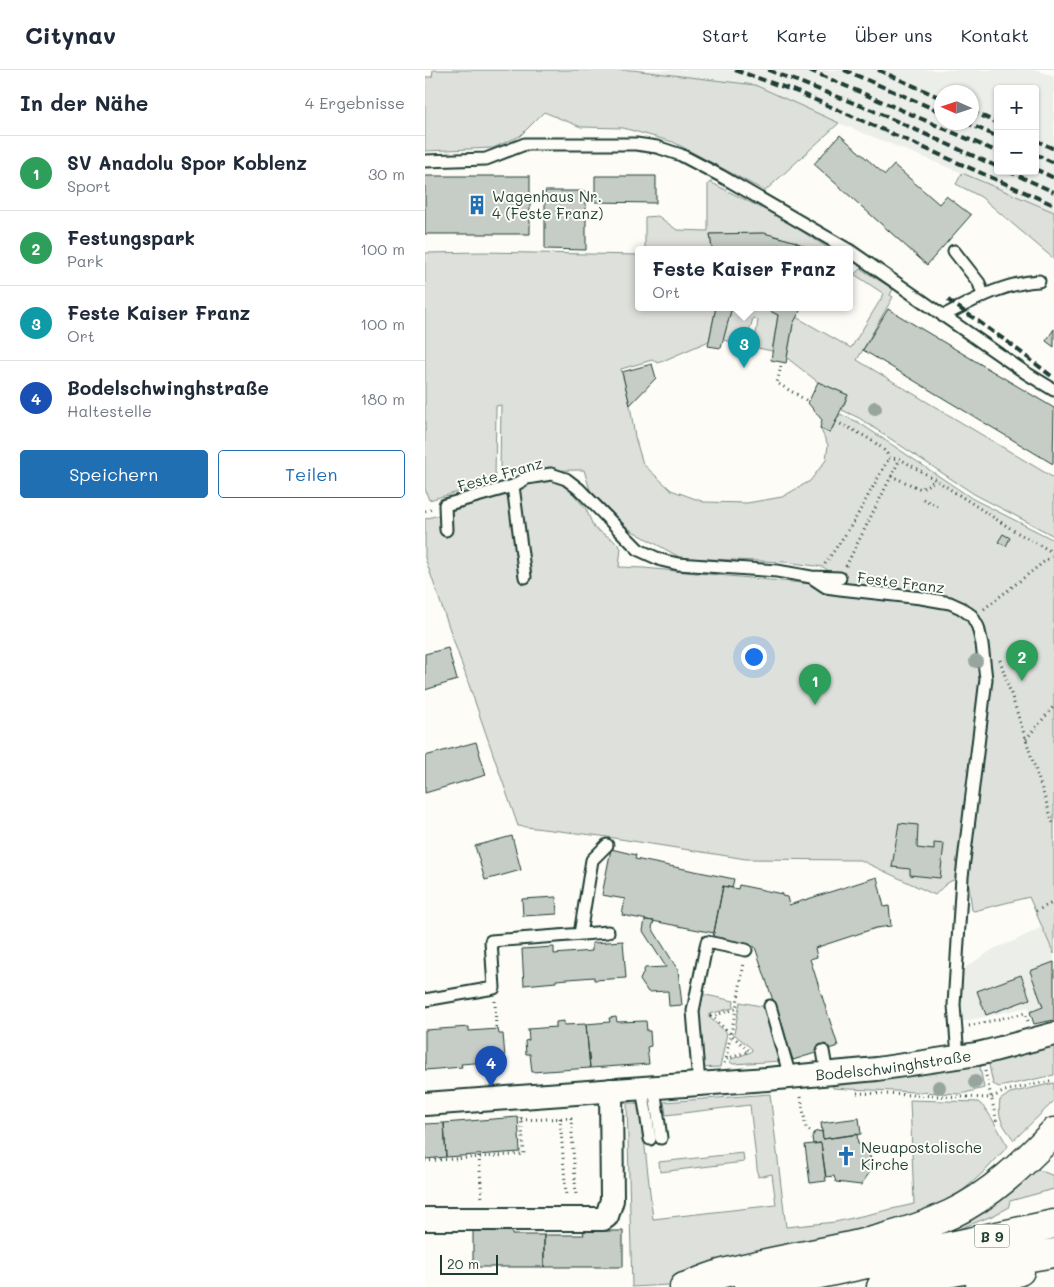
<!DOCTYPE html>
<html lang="de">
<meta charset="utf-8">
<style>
:root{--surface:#fff;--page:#f2f2f3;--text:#1f2937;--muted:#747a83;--line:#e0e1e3;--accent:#1f6fb2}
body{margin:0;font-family:Mali,sans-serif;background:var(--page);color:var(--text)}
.controls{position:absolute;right:15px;top:15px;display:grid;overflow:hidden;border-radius:5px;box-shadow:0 1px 4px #0004}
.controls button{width:45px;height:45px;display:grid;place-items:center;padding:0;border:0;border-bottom:1px solid var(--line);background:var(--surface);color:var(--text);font:25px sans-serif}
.compass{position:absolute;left:509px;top:15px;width:45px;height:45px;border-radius:50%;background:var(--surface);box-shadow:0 1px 4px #0004;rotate:273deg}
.scale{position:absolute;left:15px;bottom:12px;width:58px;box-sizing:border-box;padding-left:5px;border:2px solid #1f3d34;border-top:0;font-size:14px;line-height:18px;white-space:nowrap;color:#1f3d34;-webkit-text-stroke:4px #fdfcf7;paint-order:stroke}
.you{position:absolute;left:328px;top:586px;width:18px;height:18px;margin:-12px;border:4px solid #fff;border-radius:50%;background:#1a73e8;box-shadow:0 0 0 8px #1a73e833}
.badge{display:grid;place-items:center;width:32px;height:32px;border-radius:50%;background:var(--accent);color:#fff;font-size:16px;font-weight:700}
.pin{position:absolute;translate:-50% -41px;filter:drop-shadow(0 1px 2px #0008)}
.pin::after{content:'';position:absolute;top:26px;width:18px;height:15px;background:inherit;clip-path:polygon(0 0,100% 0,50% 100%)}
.popup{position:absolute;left:210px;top:176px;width:218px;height:65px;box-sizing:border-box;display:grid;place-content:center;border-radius:5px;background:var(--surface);filter:drop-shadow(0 1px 4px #0005);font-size:16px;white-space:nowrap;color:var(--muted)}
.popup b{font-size:19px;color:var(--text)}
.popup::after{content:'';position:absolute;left:50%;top:100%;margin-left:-10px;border:10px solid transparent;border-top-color:var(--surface)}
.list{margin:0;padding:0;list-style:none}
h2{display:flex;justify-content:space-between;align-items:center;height:65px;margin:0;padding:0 20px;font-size:21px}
h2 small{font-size:16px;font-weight:400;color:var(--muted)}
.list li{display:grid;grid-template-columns:32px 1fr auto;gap:15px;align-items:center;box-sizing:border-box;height:75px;padding:0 20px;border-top:1px solid var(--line)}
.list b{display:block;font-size:19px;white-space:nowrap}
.list p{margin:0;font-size:16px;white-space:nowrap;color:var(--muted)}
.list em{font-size:16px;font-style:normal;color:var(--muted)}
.actions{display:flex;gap:10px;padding:15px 20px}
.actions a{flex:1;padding:11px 0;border:1px solid var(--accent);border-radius:5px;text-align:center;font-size:18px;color:var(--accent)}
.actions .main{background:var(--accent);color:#fff}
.map{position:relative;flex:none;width:629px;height:1217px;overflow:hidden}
header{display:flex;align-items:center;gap:30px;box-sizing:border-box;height:70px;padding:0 25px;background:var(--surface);border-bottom:1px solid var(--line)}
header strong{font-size:24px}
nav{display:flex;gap:28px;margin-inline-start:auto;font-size:18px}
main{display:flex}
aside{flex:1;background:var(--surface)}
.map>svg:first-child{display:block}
.built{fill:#eceee9;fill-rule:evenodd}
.green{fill:#dde0db;stroke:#7e8e88}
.building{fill:#c6cdc7;stroke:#1f3d34}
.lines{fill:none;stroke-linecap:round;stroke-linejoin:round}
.service-casing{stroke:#1f3d34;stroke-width:15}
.minor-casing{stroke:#1f3d34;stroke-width:26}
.trunk-casing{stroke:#1f3d34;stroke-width:31}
.path{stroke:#1f3d34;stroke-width:3;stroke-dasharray:1 4;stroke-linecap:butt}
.service{stroke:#fdfcf7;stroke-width:11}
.minor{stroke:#fdfcf7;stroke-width:22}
.trunk{stroke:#fdfcf7;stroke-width:28}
.rail{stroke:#1f3d34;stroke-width:4;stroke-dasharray:8 4;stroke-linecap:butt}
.minor-bridge-casing{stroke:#1f3d34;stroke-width:26;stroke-linecap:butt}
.minor-bridge{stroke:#fdfcf7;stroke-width:22}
.tree{fill:#98a59e}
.labels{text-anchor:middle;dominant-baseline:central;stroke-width:4;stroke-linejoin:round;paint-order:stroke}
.shield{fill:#fdfcf7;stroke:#62766e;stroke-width:1}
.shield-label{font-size:14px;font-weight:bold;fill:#1f3d34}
.poi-label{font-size:15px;fill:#1f3d34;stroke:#fdfcf7;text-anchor:start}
.street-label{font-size:15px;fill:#1f3d34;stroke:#fdfcf7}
</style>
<header>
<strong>Citynav</strong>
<nav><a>Start</a><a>Karte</a><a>Über uns</a><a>Kontakt</a></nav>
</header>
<main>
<aside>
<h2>In der Nähe<small>4 Ergebnisse</small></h2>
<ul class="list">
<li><span class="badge" style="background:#2e9e5b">1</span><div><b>SV Anadolu Spor Koblenz</b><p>Sport</p></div><em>30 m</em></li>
<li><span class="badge" style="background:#2e9e5b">2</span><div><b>Festungspark</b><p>Park</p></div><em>100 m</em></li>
<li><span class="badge" style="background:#0f9aa8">3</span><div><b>Feste Kaiser Franz</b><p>Ort</p></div><em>100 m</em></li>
<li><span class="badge" style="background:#1a4fb4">4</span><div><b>Bodelschwinghstraße</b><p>Haltestelle</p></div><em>180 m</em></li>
</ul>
<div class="actions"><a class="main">Speichern</a><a>Teilen</a></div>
</aside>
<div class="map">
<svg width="629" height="1217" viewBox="0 0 629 1217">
<rect width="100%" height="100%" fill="#fdfcf7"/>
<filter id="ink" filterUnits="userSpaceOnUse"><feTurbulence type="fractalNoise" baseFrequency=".02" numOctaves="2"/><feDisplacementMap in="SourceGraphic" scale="10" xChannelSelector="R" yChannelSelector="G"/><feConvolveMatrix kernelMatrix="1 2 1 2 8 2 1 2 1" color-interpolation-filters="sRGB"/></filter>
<g filter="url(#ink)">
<path class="built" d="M207 0H613L629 7V142L537 103 414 53 330 15ZM573 19H610V101H573ZM516 22H546V52H516Z
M617 857 629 884V892L605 901 618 937 605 942 603 937 536 952 534 936 536 907 541 897 570 878 589 871Z"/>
<path class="green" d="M8 0H207L330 15 414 53 340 121 248 72 198 58 156 57 119 42 95 66 68 78 0 81V7H7Z
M537 103 629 142V189L556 127 531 114Z
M285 112 354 147 405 179H386L368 171 338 163 285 164 287 179H220V147L233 146 252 160 283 161V114Z
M58 182 214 185V237H291L284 271 233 293 227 290 196 299 205 335 210 367 218 394 246 420 279 432 322 433 357 427 385 411 401 390 403 375 395 358 405 363 415 344 433 352 548 429 629 470V884L604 827 549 841 547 840 543 808C527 807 520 814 510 825L435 790 321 789 176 766 93 756 0 488V449L82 424 97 416 112 411 127 409 138 412 161 439 169 458 187 469 196 478 194 497 219 498 377 513H405L407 503 398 497 360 492 256 488 204 459 165 420 159 400 75 401 76 335 71 336 70 412 4 430 0 419V183Z
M436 199 468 219 465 225 468 227 432 290 629 408V466L549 424 434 348 417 340 423 325 393 312 362 288 368 254 371 247 426 278 459 224 429 204Z
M307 237H347L345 241 353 245 347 281 333 278 330 271 333 250 328 248 322 270 317 274 298 270Z
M276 924 309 931 308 938 284 944V947L302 963 295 997 276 998 272 944Z
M315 932 341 937 356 991 308 994 305 992 304 990 326 982 327 979 309 964Z
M629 973V1005L574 1017 568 1014 563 990Z
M554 992 559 1018 536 1024 424 1019 408 1018 407 1014 524 998Z
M629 1013V1031L589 1070C578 1055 572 1049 575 1030L585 1023Z
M345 1024 361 1157 410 1152 489 1134 485 1030 553 1032C565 1040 574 1063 583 1076L562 1099 525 1132 489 1150 276 1200 243 1215 207 1217 202 1033H215L228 1149 351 1135 347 1104 333 1107 325 1035 241 1045 239 1032Z
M318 1083 319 1092 235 1102 234 1092Z
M607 1097 629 1106V1119L585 1131 583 1138 567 1146 498 1173Z"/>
<path class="building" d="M415 65 460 105 469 95 514 134 521 126 546 145 502 195 389 94Z
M0 106H105V164H0Z
M170 106H231V133L170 132Z
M120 121H161V180L120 179Z
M339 163 368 171 386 179H287L285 164Z
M291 237H307L296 278 283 276Z
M347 237H377L368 254 361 293 346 290 353 245 345 241Z
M463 239 629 338 628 394 438 280Z
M629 259V277L621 271Z
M227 294 231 308 205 335 197 302Z
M393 312 423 325 405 363 395 358 397 350 383 333Z
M578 464 585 468 581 476 573 472Z
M23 578 32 610 0 620V584Z
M51 672 61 705 0 723V686Z
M474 753 493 755 492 778 509 780V773L519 774 515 808 485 805V799L467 797Z
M87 766 96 800 60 810 50 776Z
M186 779 211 785 210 789 309 809 307 818 298 816 289 863 197 845 200 829 177 825Z
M452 807 459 837 464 836 466 856 451 858 390 878 392 887 385 889 413 976 368 990 330 877 288 867 298 816 313 819 314 815 357 824V826L362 827 364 835Z
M131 827 132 844 98 846 97 829Z
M220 850 229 851 227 858 253 900 257 935 244 936 243 921 223 922 215 910 220 898 241 897 218 861Z
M198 871 201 908 169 910V907L131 910V912L99 915 97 879 129 877V884L167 881V873Z
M629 892V950L609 954 605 942 618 937 605 901Z
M596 905 605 929 561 945 552 921Z
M191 947 192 952 221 951 222 961H225L226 976 222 977 224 994 165 998 161 954 185 952 184 948Z
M139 951V955L161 954 165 998 107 1002 105 984H101L100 971 104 970 103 959 131 957V952Z
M44 957V961L73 959 74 964H78L80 987H74L75 991 36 994 37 997 0 1000V960Z
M93 1047 95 1082 21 1087 19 1053Z
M434 1048 436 1064 398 1069 396 1053Z
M19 1053 21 1087 0 1089V1054Z
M397 1061 398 1069 432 1064 433 1074 440 1075 449 1096 436 1115 411 1112 409 1106 401 1107 396 1073 388 1074 387 1067 390 1062Z
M396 1073 401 1111 385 1113 380 1075Z
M48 1161H87V1165H119V1197H48Z
M158 1161H198V1197H119V1165H159Z"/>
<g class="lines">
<defs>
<path id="service" d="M0 91 61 89 100 74H211L232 77 256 85 296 106 422 179
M424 180 601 303 629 320
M529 181 554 213 558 225
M518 246C549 230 578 213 614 211
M88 416 100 507
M21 460 20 435 88 416 102 408 126 404 141 409 154 419 214 480 236 490 253 494 352 501 375 505 386 507 401 517 415 519 496 528 525 533 536 538 547 546 553 557 557 574 561 609 537 807 529 935 533 987
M386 507 415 508
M155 864 167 790 182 775
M0 930 69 918 66 871 183 862
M345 936 362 996 363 1007
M398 981 402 1004
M274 1014 268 941 282 872 321 880
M229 1017 236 1068
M217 1018 225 1069"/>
<g id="minor">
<path d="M561 982 629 964"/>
<path id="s1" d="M0 1034 342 1009 452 999 552 984"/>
<path d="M0 1149H178L182 1146 187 1130 186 1020"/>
</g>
<path id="trunk" d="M259 1217C271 1213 283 1208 295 1204 371 1183 454 1178 526 1144 566 1125 599 1093 629 1062
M323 1217 376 1208 629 1154
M456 1217 576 1192 629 1183
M555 1217 595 1201"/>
</defs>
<use href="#service" class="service-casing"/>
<use href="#minor" class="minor-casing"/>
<use href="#trunk" class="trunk-casing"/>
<path class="path" d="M356 296 352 313 381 330
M411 352C424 358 460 374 464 388
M464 388 475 389 511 410 591 462 629 483
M466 406 496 419 511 410
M498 429 512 436
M0 441 7 439
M400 494 428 453 464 388
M421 496 475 389
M559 539 629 484
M575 590 629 756
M601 669 629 636
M611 841 629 832
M70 931 71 959
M544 956 600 943 603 951
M301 988 311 939
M73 991 74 1008
M299 993 301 989 324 981 286 946 311 939 319 893
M560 1001 572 1052
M432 1023 566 1028 580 1021 629 1010
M376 1027 381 1058 389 1064
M135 1048 141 1125
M96 1050 146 1048 151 1125
M54 1086 57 1129
M0 1091 99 1084 96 1046"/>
<use href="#service" class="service"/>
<use href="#minor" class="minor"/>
<use href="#trunk" class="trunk"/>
<path class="rail" d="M310 0 370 21 629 135
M343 0 447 40 573 97
M384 0 573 82
M419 0 516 42
M453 0 516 28
M546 41 573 53
M540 52 573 67
M610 70 629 79
M610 84 629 93
M610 99 629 108
M583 101 629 122
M523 230 584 273 629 308"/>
<defs>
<path id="minor-bridge" d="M552 984 561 982"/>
</defs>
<use href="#minor-bridge" class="minor-bridge-casing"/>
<use href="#minor-bridge" class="minor-bridge"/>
</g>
<g class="tree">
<circle cx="450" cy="338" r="7"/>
<circle cx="551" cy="591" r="7"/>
<circle cx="550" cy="1012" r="7"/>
<circle cx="514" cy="1017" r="7"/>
</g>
</g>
<defs>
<symbol id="building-bare" viewBox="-9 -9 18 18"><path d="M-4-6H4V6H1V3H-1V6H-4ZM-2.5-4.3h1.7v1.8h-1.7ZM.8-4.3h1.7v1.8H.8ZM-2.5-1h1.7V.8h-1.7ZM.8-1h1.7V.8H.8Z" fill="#1f6fb2" stroke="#fdfcf7" stroke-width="2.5" paint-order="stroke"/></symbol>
<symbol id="church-bare" viewBox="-9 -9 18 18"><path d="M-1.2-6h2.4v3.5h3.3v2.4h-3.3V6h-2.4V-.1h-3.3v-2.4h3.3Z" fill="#1f6fb2" stroke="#fdfcf7" stroke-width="2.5" paint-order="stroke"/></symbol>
</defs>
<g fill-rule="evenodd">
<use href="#building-bare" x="38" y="121" width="28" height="28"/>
<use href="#church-bare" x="407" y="1072" width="28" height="28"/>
</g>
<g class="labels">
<rect class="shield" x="549.5" y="1154.5" width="35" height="23" rx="4"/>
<g class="shield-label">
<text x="567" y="1166">B 9</text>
</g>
<g class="poi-label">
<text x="67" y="126">Wagenhaus Nr.<tspan x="67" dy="17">4 (Feste Franz)</tspan></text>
<text x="436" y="1077">Neuapostolische<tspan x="436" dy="17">Kirche</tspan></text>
</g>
<g class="street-label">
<text transform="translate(75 404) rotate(-16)">Feste Franz</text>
<text transform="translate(476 512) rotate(7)">Feste Franz</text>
<text stroke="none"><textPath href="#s1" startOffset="470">Bodelschwinghstraße</textPath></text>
</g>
</g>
</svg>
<div class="controls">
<button>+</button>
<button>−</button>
</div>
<svg class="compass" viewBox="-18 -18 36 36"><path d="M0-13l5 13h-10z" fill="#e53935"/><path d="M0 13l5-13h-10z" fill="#747a83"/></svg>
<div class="scale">20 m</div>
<div class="you"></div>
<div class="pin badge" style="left:390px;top:635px;background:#2e9e5b">1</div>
<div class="pin badge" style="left:597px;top:611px;background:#2e9e5b">2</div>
<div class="pin badge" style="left:319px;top:298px;background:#0f9aa8">3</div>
<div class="popup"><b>Feste Kaiser Franz</b>Ort</div>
<div class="pin badge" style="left:66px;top:1017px;background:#1a4fb4">4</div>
</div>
</main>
